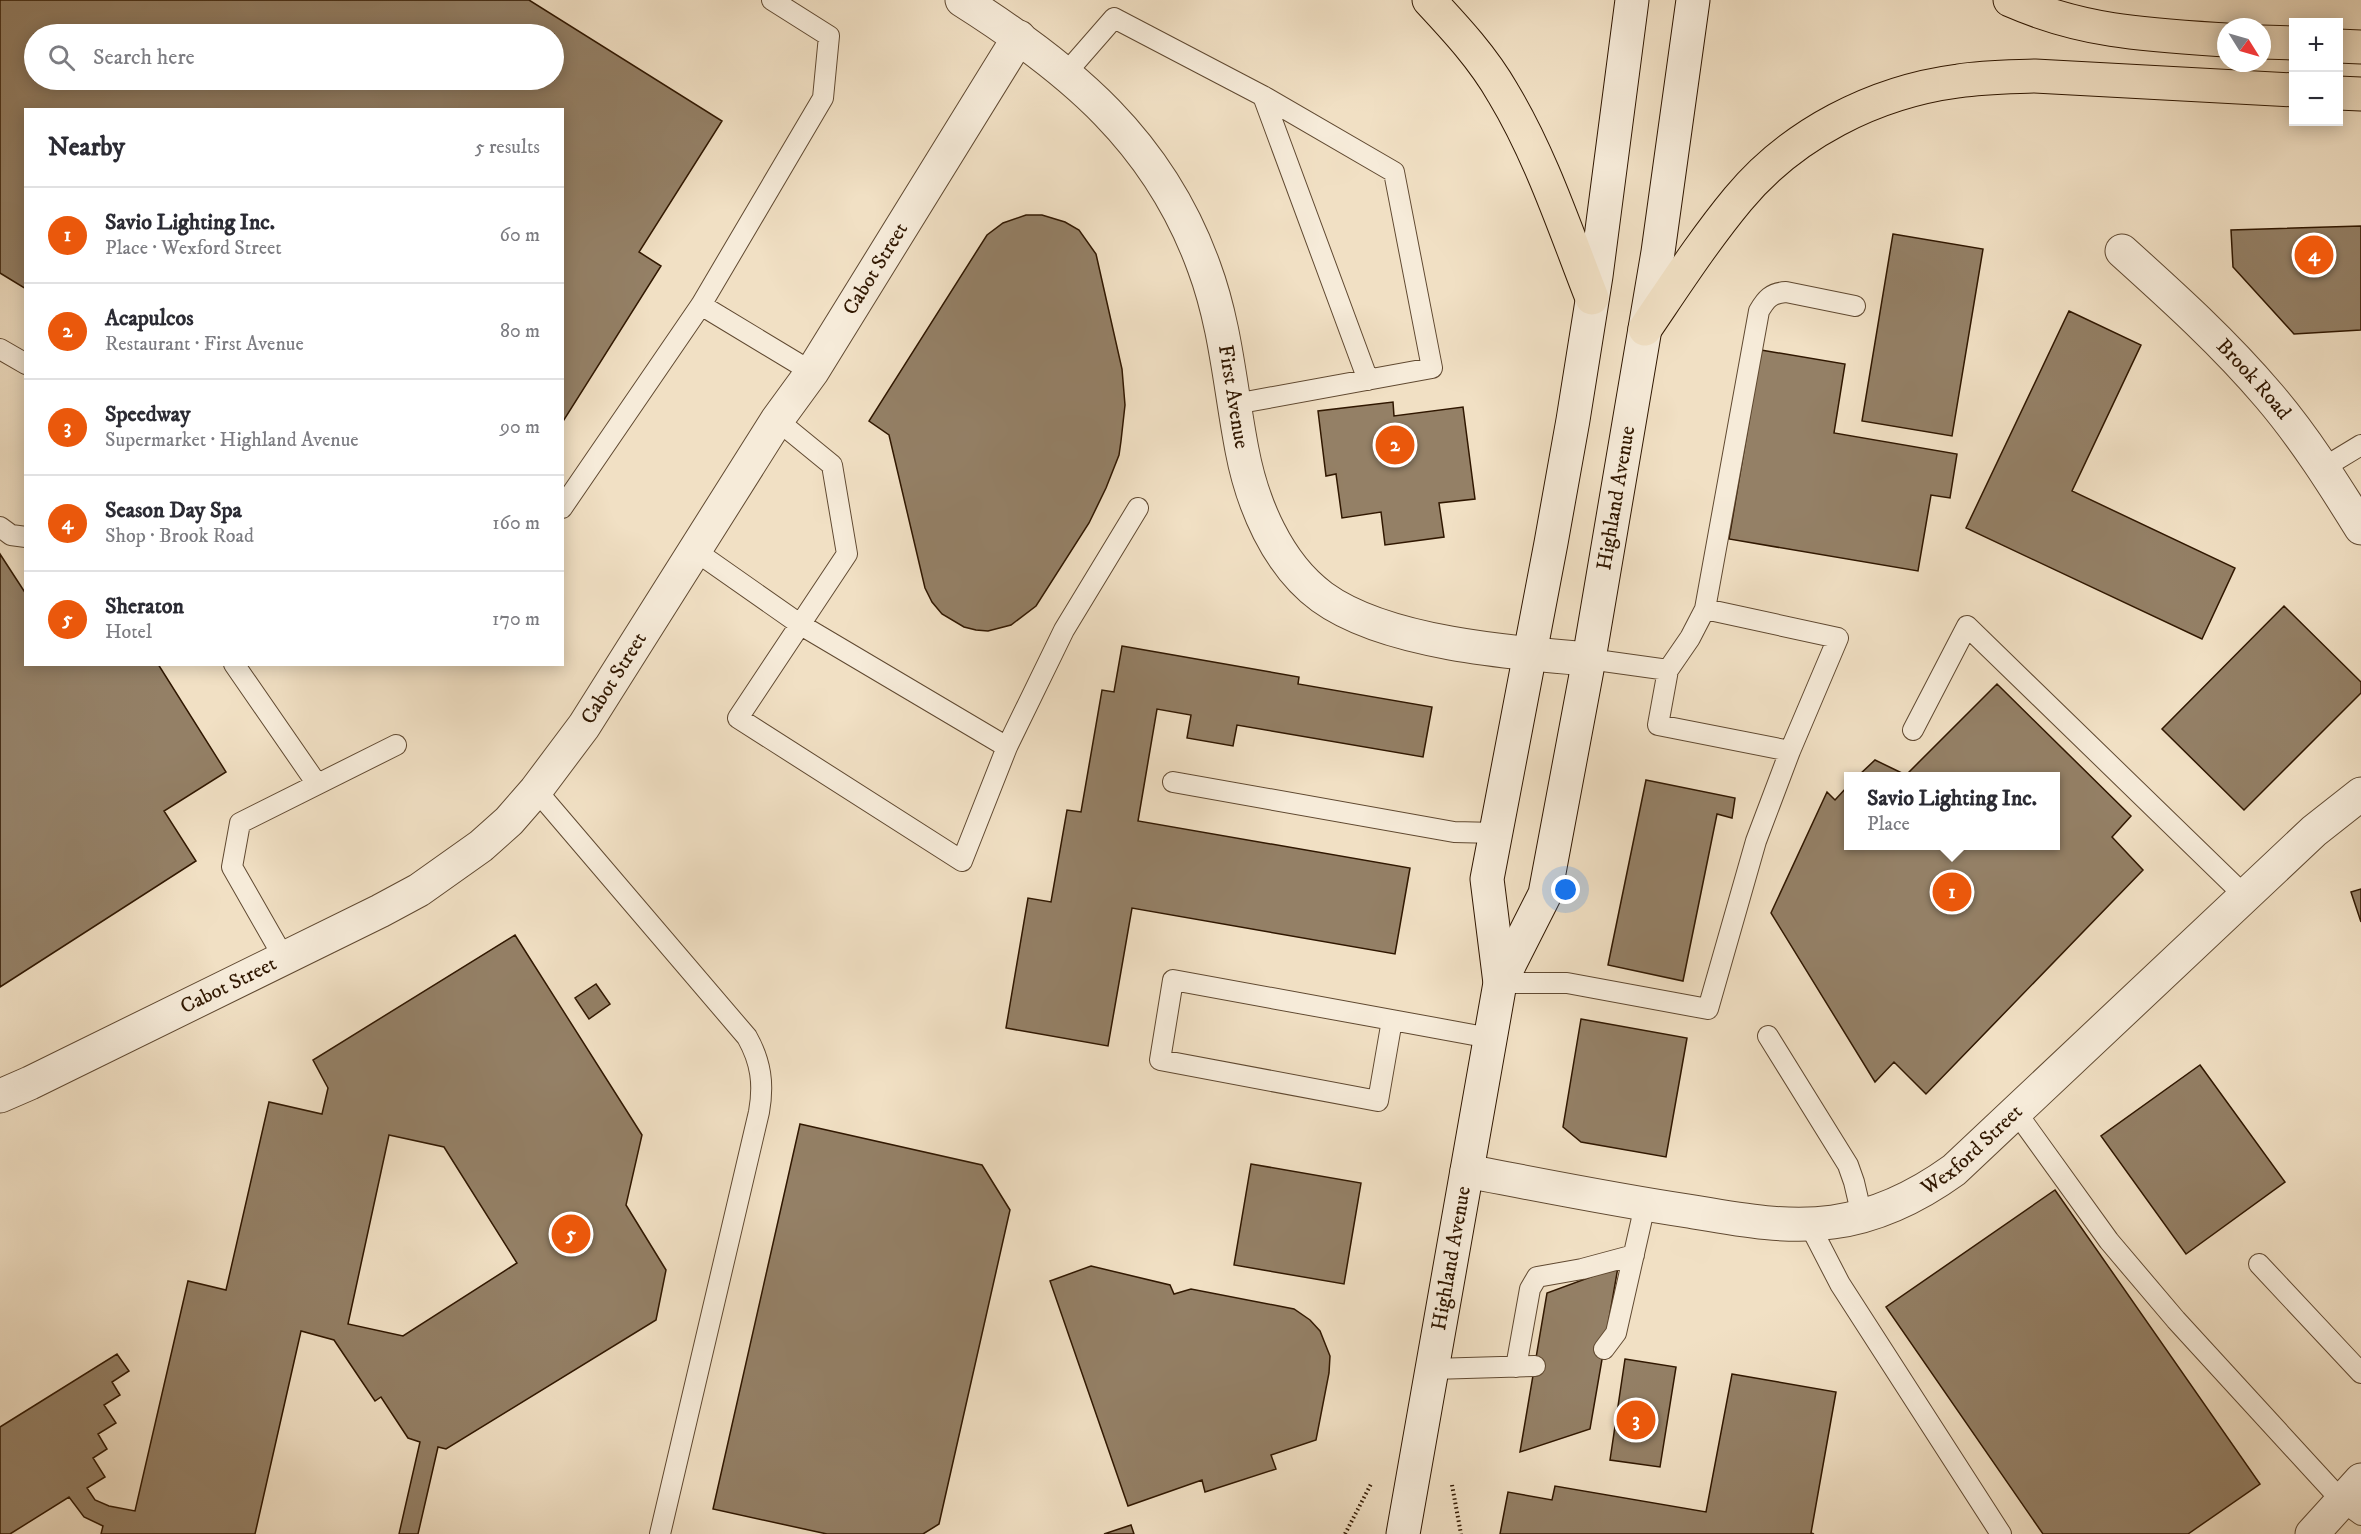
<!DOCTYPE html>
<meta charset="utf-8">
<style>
:root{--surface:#fff;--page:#f7f7f7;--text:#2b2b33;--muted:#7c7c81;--line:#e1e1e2;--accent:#ea580c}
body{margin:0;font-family:"IM FELL DW Pica",serif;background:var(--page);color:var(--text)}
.controls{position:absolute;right:18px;top:18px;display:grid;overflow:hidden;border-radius:0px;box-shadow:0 3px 15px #0003}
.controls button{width:54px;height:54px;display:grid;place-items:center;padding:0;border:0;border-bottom:2px solid var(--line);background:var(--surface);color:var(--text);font:30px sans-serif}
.compass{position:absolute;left:2217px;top:18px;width:54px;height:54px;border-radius:50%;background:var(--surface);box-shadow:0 3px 15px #0003;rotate:127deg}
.you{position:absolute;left:1566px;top:890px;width:21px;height:21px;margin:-15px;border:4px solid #fff;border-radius:50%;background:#1a73e8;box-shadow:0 0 0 9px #1a73e833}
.badge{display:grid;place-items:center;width:39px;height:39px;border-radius:50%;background:var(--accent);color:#fff;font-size:20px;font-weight:700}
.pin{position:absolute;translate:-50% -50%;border:3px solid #fff;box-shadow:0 2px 6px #0006}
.popup{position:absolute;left:1844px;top:772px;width:216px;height:78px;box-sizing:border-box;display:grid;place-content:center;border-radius:0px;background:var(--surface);filter:drop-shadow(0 2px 4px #0005);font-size:20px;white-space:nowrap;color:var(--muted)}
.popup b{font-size:22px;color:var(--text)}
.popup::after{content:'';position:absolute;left:50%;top:100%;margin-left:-12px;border:12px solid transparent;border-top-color:var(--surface)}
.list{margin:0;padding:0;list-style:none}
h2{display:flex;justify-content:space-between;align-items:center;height:78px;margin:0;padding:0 24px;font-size:26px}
h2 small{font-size:20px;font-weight:400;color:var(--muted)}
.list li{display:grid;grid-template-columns:39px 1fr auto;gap:18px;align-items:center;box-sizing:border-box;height:96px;padding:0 24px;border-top:2px solid var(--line)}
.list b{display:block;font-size:22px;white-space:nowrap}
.list p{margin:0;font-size:20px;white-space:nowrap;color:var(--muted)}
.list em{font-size:20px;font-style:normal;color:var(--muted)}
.icon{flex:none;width:33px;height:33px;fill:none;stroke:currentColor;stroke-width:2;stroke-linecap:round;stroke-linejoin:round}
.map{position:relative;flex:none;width:2361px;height:1534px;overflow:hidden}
.search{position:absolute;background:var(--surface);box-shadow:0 3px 15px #0003;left:24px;top:24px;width:540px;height:66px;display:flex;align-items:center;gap:15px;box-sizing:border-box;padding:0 21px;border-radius:33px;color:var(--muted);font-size:22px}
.panel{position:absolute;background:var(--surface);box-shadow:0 3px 15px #0003;left:24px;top:108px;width:540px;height:558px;border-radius:0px}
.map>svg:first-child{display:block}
.building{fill:#948066;stroke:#301700;stroke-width:1.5;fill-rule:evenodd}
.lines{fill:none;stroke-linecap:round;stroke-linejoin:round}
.lane-casing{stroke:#604931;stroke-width:22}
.street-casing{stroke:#604931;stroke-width:35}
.secondary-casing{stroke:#301700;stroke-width:35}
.highway-casing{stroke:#301700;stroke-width:35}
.path{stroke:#301700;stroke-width:4;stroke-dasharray:1.5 3;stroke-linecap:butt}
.lane{stroke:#f6ebd9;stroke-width:20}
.street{stroke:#f6ebd9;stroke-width:33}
.secondary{stroke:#f6ebd9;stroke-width:33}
.highway{stroke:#f1e0c4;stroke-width:33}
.labels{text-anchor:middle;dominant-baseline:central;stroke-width:5;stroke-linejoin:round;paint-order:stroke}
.street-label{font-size:21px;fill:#301700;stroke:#f6ebd9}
</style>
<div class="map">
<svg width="2361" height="1534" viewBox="0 0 2361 1534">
<rect width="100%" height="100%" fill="#f1e0c4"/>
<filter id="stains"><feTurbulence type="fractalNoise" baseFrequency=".00333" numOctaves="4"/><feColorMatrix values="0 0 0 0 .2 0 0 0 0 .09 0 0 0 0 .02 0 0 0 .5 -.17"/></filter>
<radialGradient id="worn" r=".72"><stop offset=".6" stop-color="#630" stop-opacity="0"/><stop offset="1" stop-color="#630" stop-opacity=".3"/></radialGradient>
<path class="building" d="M0 0H529L722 121 639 252 661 266 562 423V110H26V289L0 273ZM34 34H554V80H34Z
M1026 215H1042L1065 222 1079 230 1096 254 1122 369 1125 405 1121 441 1119 455 1106 488 1089 523 1036 606 1011 625 988 631 976 630 964 627 942 614 932 602 925 588 889 435 869 421 987 235 1003 223Z
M2361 226V330L2294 334 2233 267 2231 230Z
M1893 234 1983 249 1952 436 1862 421Z
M2069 311 2141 345 2072 491 2235 568 2202 639 1966 528Z
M1761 350 1845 364 1834 433 1957 454 1950 498 1931 495 1918 571 1729 539Z
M1393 402 1394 416 1463 407 1475 499 1439 503 1444 537 1385 545 1381 512 1342 518 1336 474 1326 476 1318 411Z
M0 554 26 594V664H158L226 772 164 811 196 861 0 987Z
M2284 606 2361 682V693L2244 810 2162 729Z
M1122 646 1299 677 1298 684 1432 707 1423 757 1237 725 1233 746 1187 738 1191 715 1157 709 1138 821 1410 868 1395 954 1132 908 1108 1046 1006 1028 1028 898 1051 902 1067 810 1081 812 1102 690 1114 692Z
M1997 684 2131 816 2112 837 2143 870 1926 1094 1894 1062 1875 1082 1771 913 1827 792 1835 800 1848 786V846H2056V776H1858L1875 760 1906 775Z
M1646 780 1735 798 1732 818 1717 814 1683 981 1608 965Z
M2361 889V922L2351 892Z
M515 935 642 1135 626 1205 666 1270 656 1320 446 1449 438 1447 418 1534H399L420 1442 408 1438 381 1397 375 1401 334 1340 301 1331 255 1534H101L103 1526 84 1517 69 1497 10 1534H0V1427L117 1354 129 1371 112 1382 120 1395 104 1405 116 1423 98 1434 107 1449 93 1458 105 1477 87 1488 95 1500 109 1506 135 1511 188 1281 226 1290 269 1102 322 1114 328 1088 313 1060ZM389 1135 444 1147 517 1263 403 1336 348 1324Z
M596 984 610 1004 589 1019 575 998Z
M1581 1019 1687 1038 1666 1157 1581 1142 1563 1127Z
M2200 1065 2285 1182 2186 1254 2101 1136Z
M800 1124 982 1165 1010 1210 939 1524 923 1534H827L713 1509Z
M1251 1164 1361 1183 1344 1284 1234 1265Z
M2055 1190 2260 1484 2188 1534H2043L1886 1307Z
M1091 1266 1170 1285 1174 1294 1191 1289 1294 1309 1310 1320 1320 1331 1330 1356 1329 1373 1316 1440 1271 1455 1276 1469 1205 1492 1202 1480 1128 1506 1050 1281Z
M1618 1267 1590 1429 1520 1452 1547 1293Z
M1625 1359 1676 1367 1660 1467 1610 1460Z
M1732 1374 1836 1392 1811 1533 1814 1534H1500L1508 1492 1552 1500 1555 1486 1706 1512Z
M1131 1525 1134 1534H1104Z"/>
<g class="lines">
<defs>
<path id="lane" d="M1066 73 1114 18 1263 96 1394 172 1432 368 1235 404
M1263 96 1368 380
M701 305 812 372
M0 349 26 364
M777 420 832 465 847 554 738 718 962 861 1007 747 1064 630 1138 508
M2323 468 2361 445
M562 508 701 305 823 98 829 36 772 0
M0 527 11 535 26 537
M694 550 801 625 1007 747
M1589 659 1668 670
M234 664 317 784
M1913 730 1967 626 2245 896
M1790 751 1658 725 1668 670 1690 638 1705 609 1759 311C1766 299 1771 293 1786 292L1855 306
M1173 782 1454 832 1496 833
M536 790 747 1037C761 1062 764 1084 759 1112L660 1534
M284 958 232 867 240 823 396 745
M1500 983H1567L1708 1009 1756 841 1790 751 1838 638 1705 609
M1392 1020 1378 1101 1160 1060 1173 980 1392 1020 1490 1038
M1768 1036 1848 1165 1854 1182 1862 1216
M2016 1112 2109 1241 2176 1320 2342 1501 2361 1515
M1809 1224 1840 1284 2001 1534
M2259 1264 2361 1373
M1604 1349 1616 1333 1645 1205
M1516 1367 1530 1289 1537 1277 1582 1269 1634 1255
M1432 1369 1535 1366"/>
<g id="street">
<path id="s1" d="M962 0C1071 69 1159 142 1204 267 1226 326 1230 388 1242 450 1252 503 1277 564 1322 597 1385 643 1512 653 1589 659"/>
<path id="s2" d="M2122 251C2173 297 2224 343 2269 396 2304 437 2333 483 2361 528"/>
<path id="s3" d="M0 1096 30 1083 380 911 419 890 481 846 509 821 536 790 584 726 777 420 812 372 1019 37"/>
<path id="s4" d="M1467 1171C1540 1185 1614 1200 1688 1211 1735 1219 1786 1229 1833 1222 1877 1216 1918 1196 1954 1170L2314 831 2361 794"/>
<path d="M2312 1534 2361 1480"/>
</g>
<g id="secondary">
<path id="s5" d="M1500 983 1545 894 1589 659 1658 252 1693 0"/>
<path id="s6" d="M1403 1534 1500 983 1487 879 1551 543 1573 420 1596 276 1632 0"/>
</g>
<path id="highway" d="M1429 0C1456 29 1483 58 1503 93 1541 156 1565 229 1592 298
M2010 0C2083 32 2147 35 2226 40
M2262 42 2294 43
M2338 46 2361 47
M2338 93 2361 94
M1645 329C1675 285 1704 240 1738 199 1792 134 1874 92 1958 81 1984 77 2009 77 2035 76L2294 90"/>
</defs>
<use href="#lane" class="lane-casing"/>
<use href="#street" class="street-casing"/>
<use href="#secondary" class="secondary-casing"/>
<use href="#highway" class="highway-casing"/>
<path class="path" d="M1452 1485 1461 1534
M1345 1534 1371 1484"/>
<use href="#lane" class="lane"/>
<use href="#street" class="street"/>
<use href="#secondary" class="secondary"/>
<use href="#highway" class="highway"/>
</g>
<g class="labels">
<g class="street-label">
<text stroke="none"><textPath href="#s3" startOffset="1244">Cabot Street</textPath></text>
<text stroke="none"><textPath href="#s2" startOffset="184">Brook Road</textPath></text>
<text stroke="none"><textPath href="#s1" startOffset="501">First Avenue</textPath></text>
<text stroke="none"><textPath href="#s5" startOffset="502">Highland Avenue</textPath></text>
<text stroke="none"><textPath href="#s3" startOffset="758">Cabot Street</textPath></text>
<text stroke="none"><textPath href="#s3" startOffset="254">Cabot Street</textPath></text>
<text stroke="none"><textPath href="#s4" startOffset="530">Wexford Street</textPath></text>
<text stroke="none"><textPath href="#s6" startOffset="280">Highland Avenue</textPath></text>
</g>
</g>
<rect width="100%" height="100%" filter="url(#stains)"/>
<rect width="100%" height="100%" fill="url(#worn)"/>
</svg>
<div class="controls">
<button>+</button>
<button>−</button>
</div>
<svg class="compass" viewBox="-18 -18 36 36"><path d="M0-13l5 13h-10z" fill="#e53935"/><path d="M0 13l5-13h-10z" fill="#7c7c81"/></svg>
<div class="you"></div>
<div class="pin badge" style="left:1952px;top:892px">1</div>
<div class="popup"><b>Savio Lighting Inc.</b>Place</div>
<div class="pin badge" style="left:1395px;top:445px">2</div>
<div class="pin badge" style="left:1636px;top:1420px">3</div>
<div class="pin badge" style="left:2314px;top:255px">4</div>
<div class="pin badge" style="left:571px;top:1234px">5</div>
<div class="search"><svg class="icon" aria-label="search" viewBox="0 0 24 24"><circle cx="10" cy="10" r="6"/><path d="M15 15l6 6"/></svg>Search here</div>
<section class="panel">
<h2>Nearby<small>5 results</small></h2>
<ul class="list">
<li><span class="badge">1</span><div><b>Savio Lighting Inc.</b><p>Place · Wexford Street</p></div><em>60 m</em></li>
<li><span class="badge">2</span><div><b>Acapulcos</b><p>Restaurant · First Avenue</p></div><em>80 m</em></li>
<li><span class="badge">3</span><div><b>Speedway</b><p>Supermarket · Highland Avenue</p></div><em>90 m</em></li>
<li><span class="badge">4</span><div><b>Season Day Spa</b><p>Shop · Brook Road</p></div><em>160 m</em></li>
<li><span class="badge">5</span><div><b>Sheraton</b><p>Hotel</p></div><em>170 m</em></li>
</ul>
</section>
</div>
